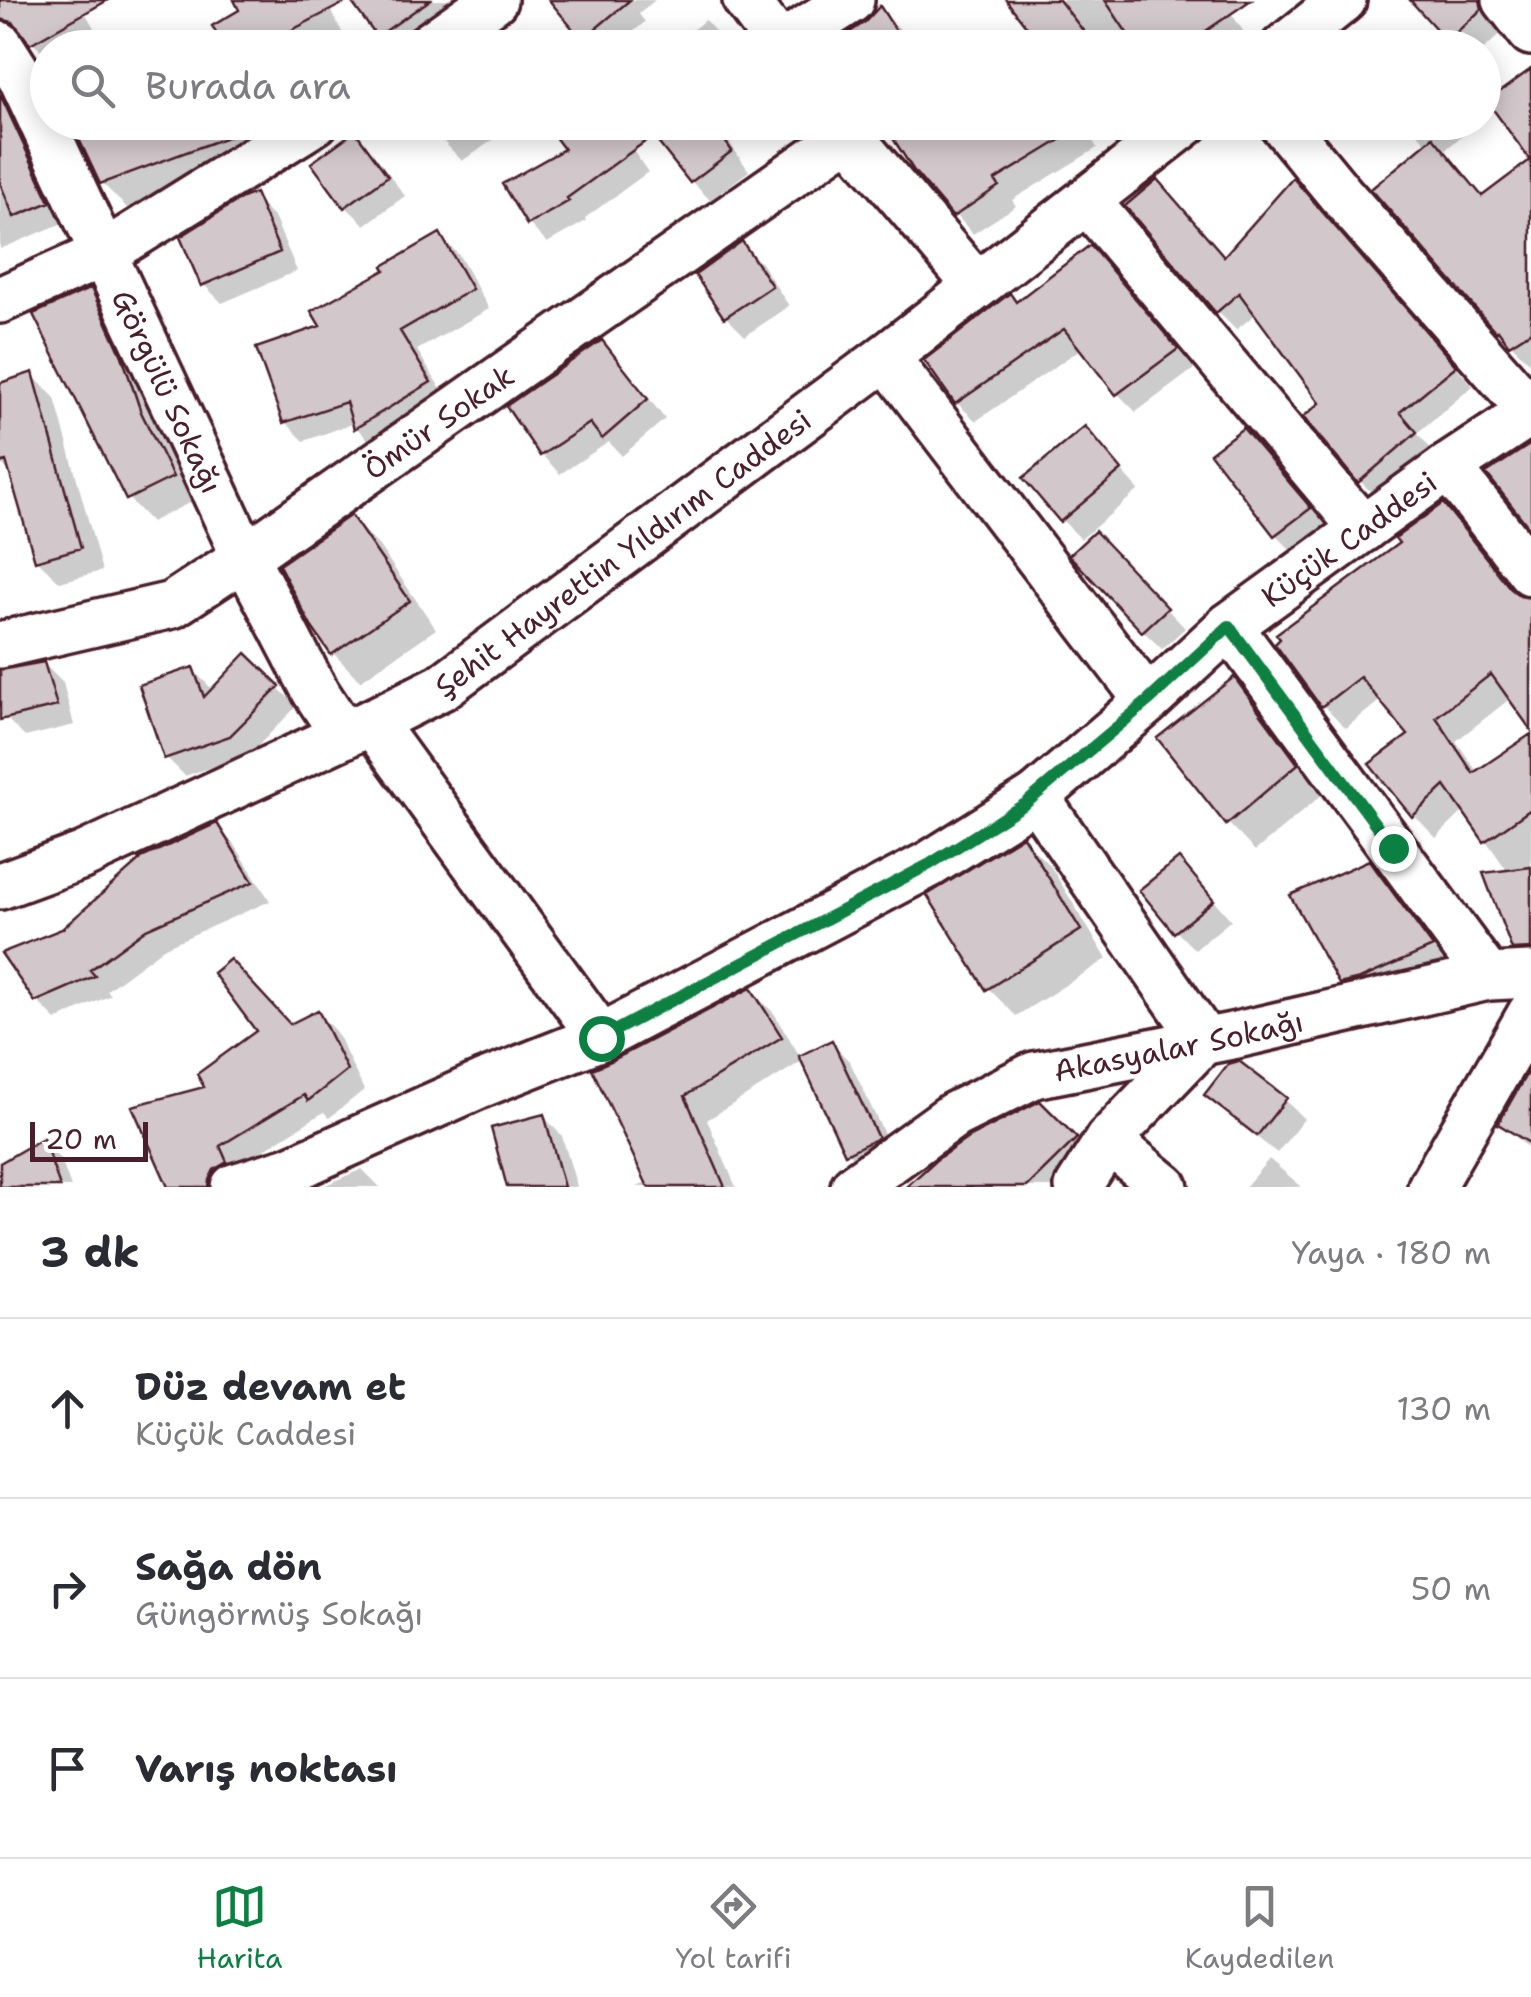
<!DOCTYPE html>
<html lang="tr">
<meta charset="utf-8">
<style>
:root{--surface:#fff;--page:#f7f7f7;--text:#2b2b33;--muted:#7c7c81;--line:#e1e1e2;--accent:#0b8043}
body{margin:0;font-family:"Shantell Sans",sans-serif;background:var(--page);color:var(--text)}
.scale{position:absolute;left:30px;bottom:25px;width:118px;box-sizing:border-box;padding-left:10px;border:5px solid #4a1f2b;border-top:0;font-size:28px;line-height:35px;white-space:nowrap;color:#4a1f2b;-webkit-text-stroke:8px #fff;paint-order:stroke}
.stop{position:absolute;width:30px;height:30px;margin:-22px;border:8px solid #0b8043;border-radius:50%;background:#fff}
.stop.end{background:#0b8043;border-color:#fff;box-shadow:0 2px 10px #0008}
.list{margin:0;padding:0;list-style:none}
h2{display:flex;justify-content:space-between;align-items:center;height:130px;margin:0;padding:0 40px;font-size:42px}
h2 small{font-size:32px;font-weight:400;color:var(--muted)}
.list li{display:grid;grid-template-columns:65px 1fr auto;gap:30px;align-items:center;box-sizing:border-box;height:180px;padding:0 40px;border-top:2px solid var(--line)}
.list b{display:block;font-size:38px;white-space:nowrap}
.list p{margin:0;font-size:32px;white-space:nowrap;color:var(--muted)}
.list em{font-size:32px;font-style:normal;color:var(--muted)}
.icon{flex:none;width:55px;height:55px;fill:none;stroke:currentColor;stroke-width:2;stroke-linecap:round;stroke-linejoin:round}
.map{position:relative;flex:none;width:1531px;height:1187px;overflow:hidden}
.search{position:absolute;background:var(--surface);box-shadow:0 5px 25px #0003;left:30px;right:30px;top:30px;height:110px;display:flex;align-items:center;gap:25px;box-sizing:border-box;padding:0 35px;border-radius:55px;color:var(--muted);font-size:38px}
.sheet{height:670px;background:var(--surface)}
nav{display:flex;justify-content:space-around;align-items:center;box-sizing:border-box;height:140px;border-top:2px solid var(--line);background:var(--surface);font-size:28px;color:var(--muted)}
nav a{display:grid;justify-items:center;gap:5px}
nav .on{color:var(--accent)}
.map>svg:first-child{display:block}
.shadow{fill:#0003}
.building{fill:#d2c7cb;stroke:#4a1f2b;stroke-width:2.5}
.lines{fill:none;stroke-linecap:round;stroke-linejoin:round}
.minor-casing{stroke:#4a1f2b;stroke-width:52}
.minor{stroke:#fff;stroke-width:45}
.route{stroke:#0b8043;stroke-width:12}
.labels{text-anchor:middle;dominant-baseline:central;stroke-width:9;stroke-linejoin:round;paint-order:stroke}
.street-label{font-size:30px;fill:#4a1f2b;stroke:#fff}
</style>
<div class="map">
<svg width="1531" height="1187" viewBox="0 0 1531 1187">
<rect width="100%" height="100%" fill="#fff"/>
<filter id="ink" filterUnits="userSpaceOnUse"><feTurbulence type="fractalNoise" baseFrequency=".01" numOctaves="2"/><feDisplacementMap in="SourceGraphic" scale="20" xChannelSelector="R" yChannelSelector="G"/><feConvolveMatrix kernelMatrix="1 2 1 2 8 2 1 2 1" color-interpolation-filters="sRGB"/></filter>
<g filter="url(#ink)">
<path class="shadow" d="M12 0H78L98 35 75 48H48V57L30 39 20 37 0 47V8Z
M236 0H326L342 32 312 48H230L242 11Z
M353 0H454L461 10 408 48H391L379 36Z
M552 0H655L639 14 645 22 614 48H593Z
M1034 0H1222L1246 35 1227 48H1140L1130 32 1109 48H1046Z
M1413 0H1515L1503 32 1484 49V48H1457Z
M880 10 899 28 911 48H830L867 24Z
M705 20 730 48H669Z
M0 87 18 115 68 221 0 249Z
M237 122 251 156 227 170 127 208 102 183Z
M430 122H490L499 136 462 161 444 142Z
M646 122H715L749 171 710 200 692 182Z
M880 122H1082L1097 148 1012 200 1016 206 973 234 916 170 888 127 886 128Z
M1319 122H1347L1332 135Z
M1408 122H1478L1444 151 1484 198 1531 163V364L1511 344 1428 145Z
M617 128 648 172 585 218 586 221 547 243 529 224Z
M355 135 373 153 405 196 365 225 346 207Z
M256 200 275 219 297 271 222 303 203 284Z
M1312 200 1473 386 1417 433 1434 452 1379 500 1360 481 1323 403 1257 313 1236 330 1218 312 1129 206 1226 258Z
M440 236 459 255 489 309 417 350 448 401 374 446 356 427 354 423 304 441 285 422 323 327 389 271Z
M742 244 761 263 789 306 745 336 726 317 698 275Z
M1108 267 1194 369 1136 412 1118 394 1082 348 976 421 957 403 1017 304Z
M90 291 113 314 145 382 163 438 195 500 151 522 128 498Z
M601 343 620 362 665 419 622 456 609 442 560 474 542 455Z
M32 375 55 398 102 571 60 582 37 560 13 476 3 465 0 466V385Z
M1085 430 1139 490 1081 539 1062 520Z
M1243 431 1262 450 1328 528 1295 554 1276 535 1214 453Z
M1443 506 1465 529 1520 598 1531 605V726L1511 698 1456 741 1478 773 1531 737V965L1514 948 1508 872 1465 810 1436 838 1414 815 1412 736 1382 699 1346 728 1323 705 1402 544Z
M351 518 379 546 436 629 360 681 333 653Z
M1114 553 1185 628 1162 649 1143 631Z
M246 657 297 706 250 754 185 776 166 757 193 670 214 691Z
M44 664 63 683 74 725 25 737 6 718 0 699V673Z
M1234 680 1261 708 1324 793 1255 851 1228 823Z
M216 826 235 845 270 901 165 947 107 990 111 995 56 1020 37 1001 64 931Z
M1023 839 1051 867 1107 959 1016 1016 988 988Z
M1179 861 1231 920 1195 950 1176 931Z
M1368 863 1396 891 1459 976 1369 1011 1341 983Z
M751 991 774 1013 801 1058 832 1043 850 1062 895 1157 866 1171 847 1152 804 1060 707 1120 736 1187H637L648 1182 596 1070Z
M318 1013 336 1032 364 1090 329 1118 324 1112 252 1157 180 1184 208 1088Z
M1531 1071V1151L1501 1123Z
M1207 1094 1285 1100 1304 1119 1277 1153 1226 1113Z
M1040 1104 1094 1159 1065 1187H918Z
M544 1117 562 1136 577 1187H510Z
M43 1141 61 1160 71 1187H0V1166Z
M1269 1159 1302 1187H1245Z
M362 1169 380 1187H321Z"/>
<path class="building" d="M0 0H108L30 44 13 22 0 19Z
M234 0H430L377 37 350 0 257 48H227L212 26 239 10Z
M549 0H630L582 40Z
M1006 0H1059L1085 33 1065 48H1043Z
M1105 0H1251L1181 48H1137Z
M1410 0H1480L1482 9 1447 41Z
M880 6 907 48H826L865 22Z
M1531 69V331L1509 345 1498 330 1496 332 1371 189 1433 137 1482 196 1530 160 1487 101Z
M0 94 50 202 14 217 0 183Z
M71 122H257V126L100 184Z
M576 122H712L732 151 690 183 653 136 567 198 569 201 527 225 502 184 564 149 555 137Z
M921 122H1090L995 180 999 186 953 217 914 171 894 140Z
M355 131 388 176 344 208 311 163Z
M1293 178 1456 366 1400 412 1417 432 1358 483 1303 417 1320 403 1239 293 1216 313 1125 206 1157 179 1224 256Z
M255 193 280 252 201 286 180 237 242 198Z
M440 233 472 289 400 331 431 382 354 429 346 402 283 423 256 348 320 326 311 311 385 270 383 266Z
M742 241 772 286 724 318 695 275Z
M1090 245 1178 349 1116 395 1064 329 955 404 924 360 1010 293 1016 302Z
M91 288 122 356 141 412 173 477 126 500 33 314Z
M602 340 648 399 602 439 590 423 540 456 506 406Z
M33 372 81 548 35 561 6 461 0 463V383Z
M1085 426 1122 470 1060 522 1023 478Z
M1243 428 1311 508 1274 536 1210 453Z
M1531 444V530L1486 473Z
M1443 503 1510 588 1520 596 1531 598V730L1491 674 1436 717 1473 773 1531 734V809L1484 842 1445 786 1412 817 1369 764 1408 735 1360 677 1321 707 1275 644 1280 639 1276 634 1399 543 1395 538Z
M351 515 410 601 331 655 311 626 279 565Z
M1095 531 1168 608 1142 632 1069 555Z
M246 653 280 686 230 736 164 759 139 685 193 667 204 697Z
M44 662 57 706 0 720V670Z
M1234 677 1298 764 1226 825 1157 738Z
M217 823 253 882 146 929 90 970 95 976 35 1002 1 953 62 929 140 860 139 859Z
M1023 836 1081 930 986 990 927 895Z
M1179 858 1214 900 1174 933 1139 890Z
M1369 860 1433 947 1360 979 1339 984 1290 895Z
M1531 867V949L1512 950 1483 873Z
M230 959 290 1024 318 1010 347 1070 308 1101 304 1095 220 1146 227 1162 214 1170 209 1180 208 1187H168L132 1106 204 1087 197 1074 256 1031 213 973Z
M751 988 782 1037 685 1096 725 1187H648L592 1069 613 1060Z
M832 1040 878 1138 845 1154 799 1056Z
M1239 1061 1287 1098 1257 1136 1204 1095 1228 1064Z
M1531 1066V1144L1498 1124Z
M1040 1101 1077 1138 1027 1187H906L936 1160 968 1138Z
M544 1114 564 1187H507L491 1128Z
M43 1138 60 1187H0V1163Z"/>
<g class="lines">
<defs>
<g id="minor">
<path d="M746 0 782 48"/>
<path d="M1506 0 1531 32"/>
<path id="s1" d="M0 45 23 81 245 557 315 691 344 735"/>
<path d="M781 45 851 0"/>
<path d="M426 48 494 0"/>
<path d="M1283 48 1343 0"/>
<path d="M838 122 977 286"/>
<path d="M1281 122 1341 195 1531 411"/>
<path d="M1087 201 1363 529"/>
<path d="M0 300 103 254 315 122"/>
<path d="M886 357 1148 701"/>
<path d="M1448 467 1531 572"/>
<path d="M1229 626 1488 977"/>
<path id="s2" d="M0 645 172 605 245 557 847 136"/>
<path d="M372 722 601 1037"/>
<path d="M1036 797 1204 1040 1108 1140 1078 1187"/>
<path id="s3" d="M0 886 82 856 372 722 442 687 886 357 1187 122"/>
<path d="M1108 1140 1165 1187"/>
<path id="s4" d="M234 1187 289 1170 482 1084 601 1037 930 864 1036 797 1148 701 1229 626 1448 467 1531 412"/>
<path id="s5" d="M854 1187 954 1115 1034 1075 1232 1036 1488 977 1531 975"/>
<path d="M1431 1187 1531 1013"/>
</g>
</defs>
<use href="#minor" class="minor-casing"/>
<use href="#minor" class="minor"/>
</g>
</g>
<g class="lines" filter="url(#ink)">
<path class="route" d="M601 1038 930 864 1025 804 1148 701 1229 626 1393 848"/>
</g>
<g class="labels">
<g class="street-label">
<text stroke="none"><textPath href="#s1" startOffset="385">Görgülü Sokağı</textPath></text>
<text stroke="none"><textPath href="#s2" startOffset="500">Ömür Sokak</textPath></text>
<text stroke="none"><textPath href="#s4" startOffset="1300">Küçük Caddesi</textPath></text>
<text stroke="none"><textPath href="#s3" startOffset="710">Şehit Hayrettin Yıldırım Caddesi</textPath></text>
<text stroke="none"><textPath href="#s5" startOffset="360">Akasyalar Sokağı</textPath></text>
</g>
</g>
</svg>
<div class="scale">20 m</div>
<div class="stop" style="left:601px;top:1038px"></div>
<div class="stop end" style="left:1393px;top:848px"></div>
<div class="search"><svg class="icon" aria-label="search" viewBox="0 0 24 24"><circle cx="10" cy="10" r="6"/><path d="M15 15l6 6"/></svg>Burada ara</div>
</div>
<section class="sheet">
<h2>3 dk<small>Yaya · 180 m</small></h2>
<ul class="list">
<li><svg class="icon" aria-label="ahead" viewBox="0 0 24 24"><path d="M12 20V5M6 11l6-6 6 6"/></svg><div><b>Düz devam et</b><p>Küçük Caddesi</p></div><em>130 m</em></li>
<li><svg class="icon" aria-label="right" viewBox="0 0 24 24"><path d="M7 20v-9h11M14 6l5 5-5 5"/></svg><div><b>Sağa dön</b><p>Güngörmüş Sokağı</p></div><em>50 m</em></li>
<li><svg class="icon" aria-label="arrive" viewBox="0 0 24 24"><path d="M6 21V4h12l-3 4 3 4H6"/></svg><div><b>Varış noktası</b></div></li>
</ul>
</section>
<nav>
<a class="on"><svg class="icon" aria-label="map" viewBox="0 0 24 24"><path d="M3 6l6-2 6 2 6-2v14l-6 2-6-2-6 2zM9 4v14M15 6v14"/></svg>Harita</a>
<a><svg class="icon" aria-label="directions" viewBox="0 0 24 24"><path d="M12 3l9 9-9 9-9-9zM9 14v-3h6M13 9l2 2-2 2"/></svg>Yol tarifi</a>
<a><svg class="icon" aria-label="saved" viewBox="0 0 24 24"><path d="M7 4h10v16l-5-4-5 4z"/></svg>Kaydedilen</a>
</nav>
